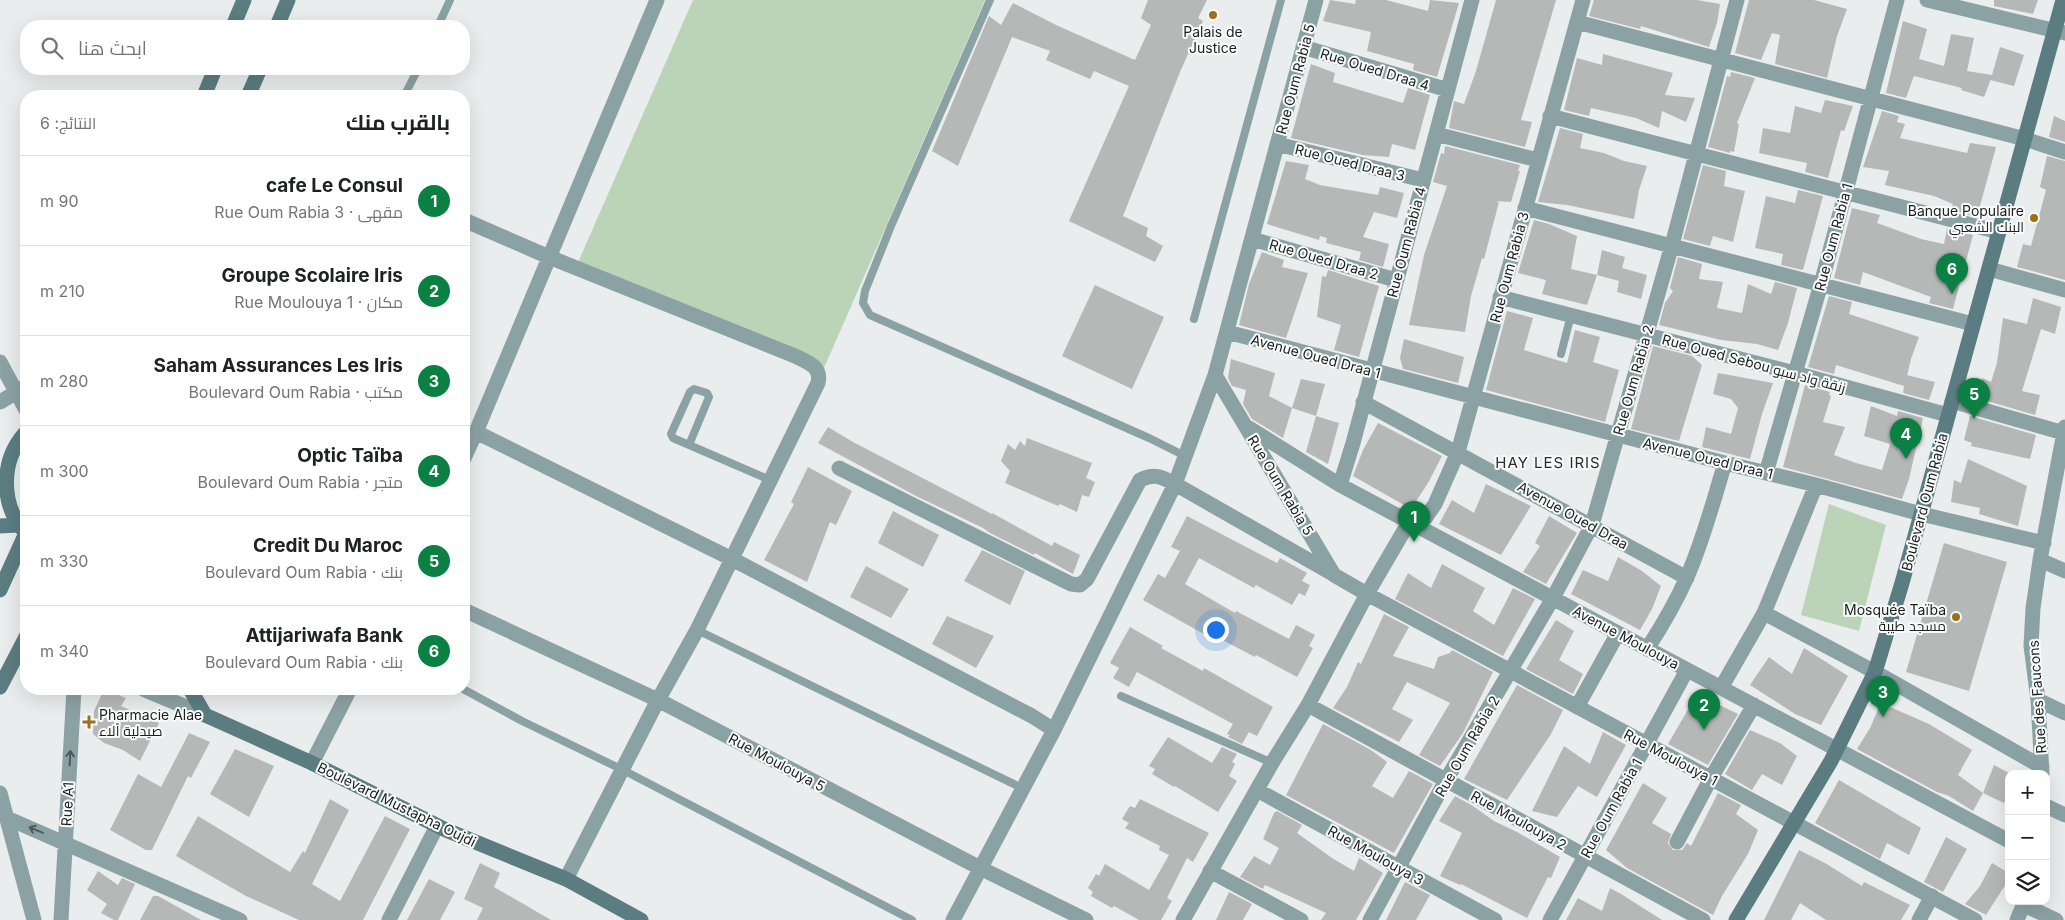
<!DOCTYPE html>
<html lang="ar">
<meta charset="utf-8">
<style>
:root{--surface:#fff;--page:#f6f6f6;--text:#202124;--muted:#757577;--line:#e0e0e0;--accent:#0b8043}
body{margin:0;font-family:Inter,Cairo,sans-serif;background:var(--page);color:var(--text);direction:rtl}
.controls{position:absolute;right:15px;bottom:15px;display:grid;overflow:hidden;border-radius:10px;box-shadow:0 5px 20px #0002}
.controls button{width:45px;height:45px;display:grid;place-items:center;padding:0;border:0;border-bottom:1px solid var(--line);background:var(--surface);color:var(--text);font:25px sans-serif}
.you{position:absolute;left:1215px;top:629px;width:18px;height:18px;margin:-12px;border:4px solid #fff;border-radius:50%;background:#1a73e8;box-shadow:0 0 0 8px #1a73e833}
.badge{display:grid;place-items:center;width:32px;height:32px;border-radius:50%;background:var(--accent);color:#fff;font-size:16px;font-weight:700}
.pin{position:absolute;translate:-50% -41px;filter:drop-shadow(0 1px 2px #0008)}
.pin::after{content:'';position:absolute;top:26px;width:18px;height:15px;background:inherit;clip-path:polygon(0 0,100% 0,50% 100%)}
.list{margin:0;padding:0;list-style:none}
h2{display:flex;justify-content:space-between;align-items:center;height:65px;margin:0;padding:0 20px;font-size:21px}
h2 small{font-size:16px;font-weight:400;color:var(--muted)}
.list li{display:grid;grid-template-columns:32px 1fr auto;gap:15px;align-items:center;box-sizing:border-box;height:90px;padding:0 20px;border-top:1px solid var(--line)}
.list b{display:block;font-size:19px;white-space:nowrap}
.list p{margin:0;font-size:16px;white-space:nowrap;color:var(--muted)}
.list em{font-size:16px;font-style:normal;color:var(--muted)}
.icon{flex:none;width:28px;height:28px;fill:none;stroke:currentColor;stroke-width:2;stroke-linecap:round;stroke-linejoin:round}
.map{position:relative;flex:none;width:2065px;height:920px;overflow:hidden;direction:ltr}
.search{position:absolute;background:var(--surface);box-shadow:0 5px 20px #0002;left:20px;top:20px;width:450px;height:55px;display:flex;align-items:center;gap:12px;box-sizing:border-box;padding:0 18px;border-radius:20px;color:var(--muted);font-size:19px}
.panel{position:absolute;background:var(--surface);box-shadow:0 5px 20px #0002;left:20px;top:90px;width:450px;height:605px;border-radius:20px;direction:rtl}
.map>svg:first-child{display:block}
.green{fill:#bbd4b8}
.building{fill:#b5b8b6}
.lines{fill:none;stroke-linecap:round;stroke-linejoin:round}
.lane{stroke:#8ba2a4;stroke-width:8}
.street{stroke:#8ba2a4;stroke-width:15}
.secondary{stroke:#5b7d81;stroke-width:15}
.oneway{stroke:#4e5a5a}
.poi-dot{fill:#9b711f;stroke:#f7fbfa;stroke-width:2}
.labels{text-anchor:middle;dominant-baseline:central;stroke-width:4;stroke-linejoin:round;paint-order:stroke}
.poi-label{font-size:14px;fill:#1d1f1e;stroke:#f7fbfa;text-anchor:end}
.street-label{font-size:14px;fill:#1d1f1e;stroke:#f7fbfa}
.neighbourhood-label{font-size:15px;letter-spacing:1px;fill:#2b2d2d;stroke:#f7fbfa}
</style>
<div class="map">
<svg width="2065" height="920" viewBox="0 0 2065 920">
<rect width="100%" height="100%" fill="#eaeded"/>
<path class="green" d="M693 0H985L821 375 576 267Z
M1829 504 1886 525 1859 631 1801 615Z"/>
<path class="building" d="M1148 0H1207L1198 18 1203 21 1180 72 1123 216 1148 228 1146 236 1163 246 1155 262 1069 221 1129 86 1094 71 1090 79 1046 60 1050 51 1012 37 958 166 932 151 989 16 1001 25 1013 3 1056 25 1135 60 1151 25 1141 18Z
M1330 0 1355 4 1356 0H1386L1428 11 1430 0 1459 3 1437 77 1413 70 1414 64 1367 51 1371 32 1323 21Z
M1496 0H1556L1521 120 1532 122 1525 147 1449 128 1454 101 1464 104 1476 71Z
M1594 0H1697L1720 4 1717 23 1709 47 1641 26 1640 29 1589 16Z
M1749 0H1814L1847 9 1837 36 1827 78 1775 64 1780 35 1772 33 1761 60 1735 53Z
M1994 0H2038L2033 14 1994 6Z
M1903 21 1927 29 1919 59 1944 66 1951 34 1974 38 1967 71 1992 75 2000 47 2024 55 2014 86 1990 80 1992 76 1984 97 1961 90 1962 88 1914 76 1906 98 1886 93Z
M1603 54 1673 73 1665 95 1695 98 1686 122 1662 111 1659 128 1636 118 1591 108 1589 116 1564 110 1577 58 1602 65Z
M1311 64 1335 73 1333 82 1403 103 1408 88 1430 95 1415 150 1392 144 1389 157 1363 155 1291 138Z
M1731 72 1755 78 1737 123 1739 124 1734 152 1730 151V153L1708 147 1726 80 1727 76 1730 77Z
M1825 100 1853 106 1844 131 1841 130 1828 178 1805 172 1807 163 1759 153 1763 128 1790 133 1795 106 1821 113Z
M1882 111 1899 116 1897 122 1905 124 1900 138 1967 153 1970 143 1996 147 1977 217 1951 210 1953 204 1934 196 1885 185 1889 171 1863 167Z
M2054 116 2065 121V142L2049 137Z
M1560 128 1583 134 1580 148 1604 153 1624 161 1647 166 1639 190 1634 219 1567 205 1538 202Z
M1445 146 1520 165 1518 171H1520L1511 202 1495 201 1499 202 1484 259 1482 258 1471 296 1465 332 1409 325 1424 255 1447 186 1433 182 1441 153 1444 154Z
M2047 156 2065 161V280L2017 267 2023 244 2031 246 2046 190 2040 187Z
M1286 161 1309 165 1305 179 1320 185 1378 195 1380 187 1404 193 1397 218 1374 212 1363 237 1389 244 1383 267 1359 260 1361 252 1326 243 1327 238 1320 236 1319 240 1267 224Z
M1703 165 1726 171 1724 186 1745 191 1733 242 1713 236 1710 246 1683 239Z
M1798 190 1823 196 1803 270 1781 265 1783 254 1755 248 1766 196 1795 203Z
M1852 208 1880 215 1877 223 1921 239 1944 244 1947 228 1973 235 1953 309 1929 303 1931 297 1863 272 1860 285 1834 278Z
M1534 220 1549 224 1577 236 1571 269 1597 275 1587 305 1542 294 1546 280 1518 273Z
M1602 250 1625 257 1622 268 1647 275 1641 299 1617 292 1619 281 1597 275Z
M1262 252 1284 260 1282 267 1308 273 1286 338 1239 325 1249 284Z
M1678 257 1702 264 1699 279 1723 282 1717 308 1742 313 1748 284 1771 294 1775 282 1797 288 1788 323 1778 350 1757 344 1721 340 1659 325 1665 303 1673 291 1670 288Z
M1328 270 1379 286 1359 357 1334 350 1341 325 1317 317 1322 276 1326 277Z
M1095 285 1164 317 1132 389 1062 356Z
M1829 296 1852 302 1849 314 1919 337 1911 359 1906 380 1907 375 1935 382 1929 400 1903 393 1904 386 1836 365 1834 374 1808 367Z
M2033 298 2061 307 2055 334 2041 329 2022 391 2040 395 2035 415 1977 398 1982 378 1991 382 1997 363 2003 318 2027 324Z
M1507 311 1533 318 1524 350 1567 363 1575 330 1600 337 1593 362 1619 370 1605 422 1486 390Z
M1404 339 1464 357 1458 383 1403 369 1400 358Z
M1653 346 1692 356 1702 365 1679 441 1631 429Z
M1231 359 1275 373 1269 396 1292 408 1283 438 1252 419 1243 404 1246 390 1232 386 1228 378Z
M1718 373 1773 383 1762 414 1750 459 1702 447 1706 427 1731 434 1738 408 1731 399 1713 394Z
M1301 379 1325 384 1316 416 1292 408Z
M1805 385 1830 392 1829 395 1831 396 1823 422 1845 427 1834 455 1856 463 1882 470 1890 444 1864 436 1871 406 1897 416 1898 411 1923 418 1909 479 1902 499 1783 467Z
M1316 416 1339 423 1328 464 1306 452Z
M1970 416 2036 435 2030 459 1971 446 1972 443 1964 440Z
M1378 423 1442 456 1428 483 1411 509 1353 476 1363 450Z
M828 427 853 442 992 514V513L1052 546 1054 542 1080 555 1073 574 1035 553 1034 555 990 533 983 528 916 496 818 443Z
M1027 438 1092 463 1086 478 1095 482 1089 497 1082 495 1077 512 1060 504 1058 506 1005 483 1010 471 1001 461 1008 444 1015 450 1020 441 1025 446Z
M1968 459 2027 486 2018 526 1979 514 1980 508 1951 502 1954 480 1961 483Z
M808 467 852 491 836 525 830 522 807 582 764 560 794 504 791 502Z
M1486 484 1531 506 1501 555 1439 524 1452 500 1474 513Z
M893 511 939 535 923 567 878 543Z
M1187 516 1277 563 1280 558 1307 573 1302 581 1310 585 1305 596 1299 593 1292 605 1256 585 1254 588 1199 558 1185 584 1235 613 1236 611 1289 639 1296 625 1315 635 1309 646 1313 648 1297 677 1256 655 1255 657 1213 635 1211 638 1143 600 1158 574 1165 578 1180 551 1171 547Z
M1549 516 1577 533 1546 584 1523 572 1540 546 1535 543Z
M1944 543 2007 562 1969 691 1906 672Z
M982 550 1025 571 1010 605 964 581Z
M1618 557 1642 571 1661 586 1652 609 1640 630 1571 594 1583 570 1608 581Z
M1442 564 1485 588 1473 611 1494 625 1513 588 1535 599 1503 656 1395 599 1408 573 1431 588Z
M866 566 909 589 891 618 850 597Z
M1384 614 1409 627 1393 656 1434 669 1438 657 1450 653 1452 650 1493 672 1463 733 1440 766 1419 755 1450 703 1407 682 1392 709 1413 720 1399 742 1333 708 1347 687 1358 662 1361 664Z
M947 616 994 636 976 668 932 644Z
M1556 620 1574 631 1559 660 1583 674 1573 694 1526 669Z
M1130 627 1163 646 1161 648 1203 671 1204 668 1273 707 1257 736 1249 732 1242 744 1228 737 1230 735 1227 734 1233 724 1137 672 1129 687 1113 678 1119 668 1110 663Z
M1804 648 1848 676 1821 725 1795 714 1750 685 1769 657 1792 674Z
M1517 685 1563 710 1551 734 1507 800 1464 779Z
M104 689 126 698 121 706 159 723 140 761 123 750 104 743 93 734 94 711Z
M1697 694 1738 714 1708 765 1668 744Z
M1881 703 1929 724 1972 750 1958 775 1983 793 1973 811 1949 796 1937 792 1857 749 1870 728Z
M1323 724 1371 750 1387 762 1372 786 1393 798 1409 771 1433 784 1394 853 1286 795Z
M1750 730 1780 743 1797 756 1782 785 1762 774 1752 790 1725 774Z
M1603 732 1626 745 1597 797 1578 786 1557 817 1532 811 1564 746 1590 764Z
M189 733 210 742 191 778 188 776 152 850H146L110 830 138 774 161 787Z
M1168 737 1212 763 1222 747 1237 754 1232 762 1235 764 1229 776 1237 781 1218 812 1175 786 1174 787 1152 774 1155 769 1149 766Z
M235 749 274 766 249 817 210 794Z
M1994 765 2009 773V792L2004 803 1983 793Z
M1839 780 1921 828 1909 855 1887 843 1880 859 1815 823Z
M1643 783 1667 798 1652 823 1671 834 1668 843 1673 850H1682L1687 843 1691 846 1718 793 1741 805 1736 814 1758 830 1748 854 1722 896 1713 915 1627 868 1606 850Z
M1455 796 1473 806 1494 821 1517 832 1560 857 1551 878 1548 877 1527 918 1461 884 1460 885 1440 876 1462 833 1439 821Z
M330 799 349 810 312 884 340 901 385 816 410 829 363 920H299L246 896 176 856 198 816 290 872 303 851 305 853Z
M1140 799 1209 833 1193 862 1187 858 1167 898 1172 901 1161 920H1139L1114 906 1112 908 1091 896 1093 892 1088 888 1096 874 1099 876 1105 864 1149 890 1169 855 1159 850 1160 846 1125 828 1129 823 1122 819 1130 806 1135 808Z
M1277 811 1302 825 1297 833 1332 858 1354 871 1359 858 1383 873 1356 920H1321L1326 913 1265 885 1263 889 1240 877 1254 856 1270 865 1279 848 1263 839 1274 813Z
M1946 837 1967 849 1943 892 1924 882Z
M1799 850 1825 863 1862 886 1864 882 1910 905 1901 920H1826L1800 903 1791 920H1764Z
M480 863 500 873 494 887 551 920H477L483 908 464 899Z
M1992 863 2009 873V879L1986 915 1965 904 1980 886Z
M98 871 118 885 122 878 135 884 118 920H114L101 913 107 904 87 890Z
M429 879 455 892 440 920H407Z
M1405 882 1430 895 1416 920H1386Z
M1610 888 1621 894 1662 920H1566L1578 898 1602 911Z
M1229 892 1252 904 1243 920H1216Z
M153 896H158L201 920H140Z"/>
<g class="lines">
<path class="lane" d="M990 0 891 226 865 291 863 303 870 315 1149 438 1185 456
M438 26 450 0
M404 96 418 69
M1194 319 1281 0
M1561 354 1571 315
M689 445 709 397 707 393 694 389 690 392 671 434 673 438 770 480
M697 630 1022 788
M463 689 522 721 623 770 912 920
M1121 696 1272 763"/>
<path class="street" d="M1927 0 2065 33
M1577 22 2025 139 2065 152
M1303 47 1448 90
M1550 116 1999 232
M1436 134 1538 160
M1277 144 1423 180
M1525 208 1973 324
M464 220 549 257 795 356C807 362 822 366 818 383L697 630 658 700 566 879
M1252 239 1396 280
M1989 269 2065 290
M1500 297 1795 373 1948 415
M1227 332 1725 463 1816 485 1921 514 2044 543
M0 362 26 410
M1952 401 2064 433
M0 402 26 386
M1363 402 1687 578
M1246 426 1340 485 2009 841
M476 432 732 559 1032 716 1054 730
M464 458 476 432 657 0
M839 468 1071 584 1080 585 1087 579 1140 480C1155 473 1162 477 1175 484L1333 574
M1766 473 1821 284 1897 0
M1340 485 1353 443 1472 0
M1409 522 1367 594 1975 920
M1419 527 1435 504 1458 452 1583 0
M2040 560 2065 571
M464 610 658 700 982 869 1086 920
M1764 613 1875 672 2042 767
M1647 649C1662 626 1676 602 1687 577 1703 541 1713 502 1725 463
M1721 688 1764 613 1816 485
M143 689 205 715
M2038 700 2065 713
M1308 705 1703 920
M1577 707 1618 633
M312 763 350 689
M2042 774 2038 700 2031 646 2033 608 2040 560 2065 427
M1257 790 1495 920
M0 793 34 920
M2046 806 2065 815
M7 818 240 920
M1677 842 1711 778 1754 705
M1210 871 1301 920
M2024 905 2056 920
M61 920 74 689
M389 920 437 826
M953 920 1054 730 1175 484 1215 375 1316 0
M1183 920 1272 763 1308 705 1367 594 1334 575 1215 375
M1370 920 1446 780 1553 598 1592 525 1672 245 1737 0
M1550 920 1687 670
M1919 920 1932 896
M2017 920 2025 901"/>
<path class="secondary" d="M233 26 244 0
M277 26 288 0
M204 96 215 69
M248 96 260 69
M26 432C0 460 0 506 26 533
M0 526 17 525
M0 590 26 533
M0 687 26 637
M190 689 205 715 312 763 446 830 566 879 641 920
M1736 920 1831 761 1875 672 1902 583 2063 0"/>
</g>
<defs><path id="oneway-shaft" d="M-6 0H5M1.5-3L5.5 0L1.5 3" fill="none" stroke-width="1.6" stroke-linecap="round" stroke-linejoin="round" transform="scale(1.25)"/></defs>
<g class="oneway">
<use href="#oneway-shaft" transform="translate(70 758) rotate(-87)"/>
<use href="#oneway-shaft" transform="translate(36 830) rotate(-157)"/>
</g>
<g class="poi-dot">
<circle cx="1213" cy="15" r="5"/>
<circle cx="2034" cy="218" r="5"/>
<circle cx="1956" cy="617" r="5"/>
<path d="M86.5 714.5h5v5h5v5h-5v5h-5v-5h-5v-5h5z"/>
</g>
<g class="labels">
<g class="poi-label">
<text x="1213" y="31" text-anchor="middle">Palais de<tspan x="1213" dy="16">Justice</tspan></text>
<text x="2024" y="210">Banque Populaire<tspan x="2024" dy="16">البنك الشعبي</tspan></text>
<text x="1946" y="609">Mosquée Taïba<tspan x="1946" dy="16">مسجد طيبة</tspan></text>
<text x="99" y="714" text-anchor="start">Pharmacie Alae<tspan x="99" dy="16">صيدلية اًلاء</tspan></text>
</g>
<g class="street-label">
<text transform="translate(1375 69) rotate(17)">Rue Oued Draa 4</text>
<text transform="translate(1295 79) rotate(-75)">Rue Oum Rabia 5</text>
<text transform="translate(1350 162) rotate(14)">Rue Oued Draa 3</text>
<text transform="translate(1833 237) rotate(-75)">Rue Oum Rabia 1</text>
<text transform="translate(1406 242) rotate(-75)">Rue Oum Rabia 4</text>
<text transform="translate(1324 259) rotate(16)">Rue Oued Draa 2</text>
<text transform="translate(1509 267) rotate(-75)">Rue Oum Rabia 3</text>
<text transform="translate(1316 356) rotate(15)">Avenue Oued Draa 1</text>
<text transform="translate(1754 363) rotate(15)">Rue Oued Sebou زنقة واد سبو</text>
<text transform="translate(1633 380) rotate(-74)">Rue Oum Rabia 2</text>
<text transform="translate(1708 458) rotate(14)">Avenue Oued Draa 1</text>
<text transform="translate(1281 485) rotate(59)">Rue Oum Rabia 5</text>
<text transform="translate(1924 502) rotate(-75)">Boulevard Oum Rabia</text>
<text transform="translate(1573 515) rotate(29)">Avenue Oued Draa</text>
<text transform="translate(1626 637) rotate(28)">Avenue Moulouya</text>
<text transform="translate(2037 697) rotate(-94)">Rue des Faucons</text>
<text transform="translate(1467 746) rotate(-60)">Rue Oum Rabia 2</text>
<text transform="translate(1671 757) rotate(28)">Rue Moulouya 1</text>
<text transform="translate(777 762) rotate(28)">Rue Moulouya 5</text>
<text transform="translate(67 804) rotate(-87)">Rue A1</text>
<text transform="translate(397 804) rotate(26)">Boulevard Mustapha Oujdi</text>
<text transform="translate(1611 808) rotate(-61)">Rue Oum Rabia 1</text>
<text transform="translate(1519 820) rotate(29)">Rue Moulouya 2</text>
<text transform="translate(1376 855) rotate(29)">Rue Moulouya 3</text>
</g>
<g class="neighbourhood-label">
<text x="1548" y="462">HAY LES IRIS</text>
</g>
</g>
</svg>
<div class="controls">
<button>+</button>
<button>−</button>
<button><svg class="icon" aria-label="layers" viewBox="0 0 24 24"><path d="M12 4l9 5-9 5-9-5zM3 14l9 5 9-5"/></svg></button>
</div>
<div class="you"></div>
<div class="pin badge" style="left:1414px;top:542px">1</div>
<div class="pin badge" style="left:1704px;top:730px">2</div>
<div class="pin badge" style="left:1883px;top:717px">3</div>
<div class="pin badge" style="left:1906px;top:459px">4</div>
<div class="pin badge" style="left:1974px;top:419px">5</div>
<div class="pin badge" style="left:1952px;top:294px">6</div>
<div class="search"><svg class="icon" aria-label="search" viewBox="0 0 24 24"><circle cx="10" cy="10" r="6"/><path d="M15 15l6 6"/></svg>ابحث هنا</div>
<section class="panel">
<h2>بالقرب منك<small>النتائج: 6</small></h2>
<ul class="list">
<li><span class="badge">1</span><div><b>cafe Le Consul</b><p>مقهى · Rue Oum Rabia 3</p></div><em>90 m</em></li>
<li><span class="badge">2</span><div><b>Groupe Scolaire Iris</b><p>مكان · Rue Moulouya 1</p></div><em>210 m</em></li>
<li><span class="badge">3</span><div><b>Saham Assurances Les Iris</b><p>مكتب · Boulevard Oum Rabia</p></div><em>280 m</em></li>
<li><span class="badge">4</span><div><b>Optic Taïba</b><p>متجر · Boulevard Oum Rabia</p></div><em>300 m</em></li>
<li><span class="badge">5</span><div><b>Credit Du Maroc</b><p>بنك · Boulevard Oum Rabia</p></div><em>330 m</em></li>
<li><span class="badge">6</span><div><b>Attijariwafa Bank</b><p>بنك · Boulevard Oum Rabia</p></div><em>340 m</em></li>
</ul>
</section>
</div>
